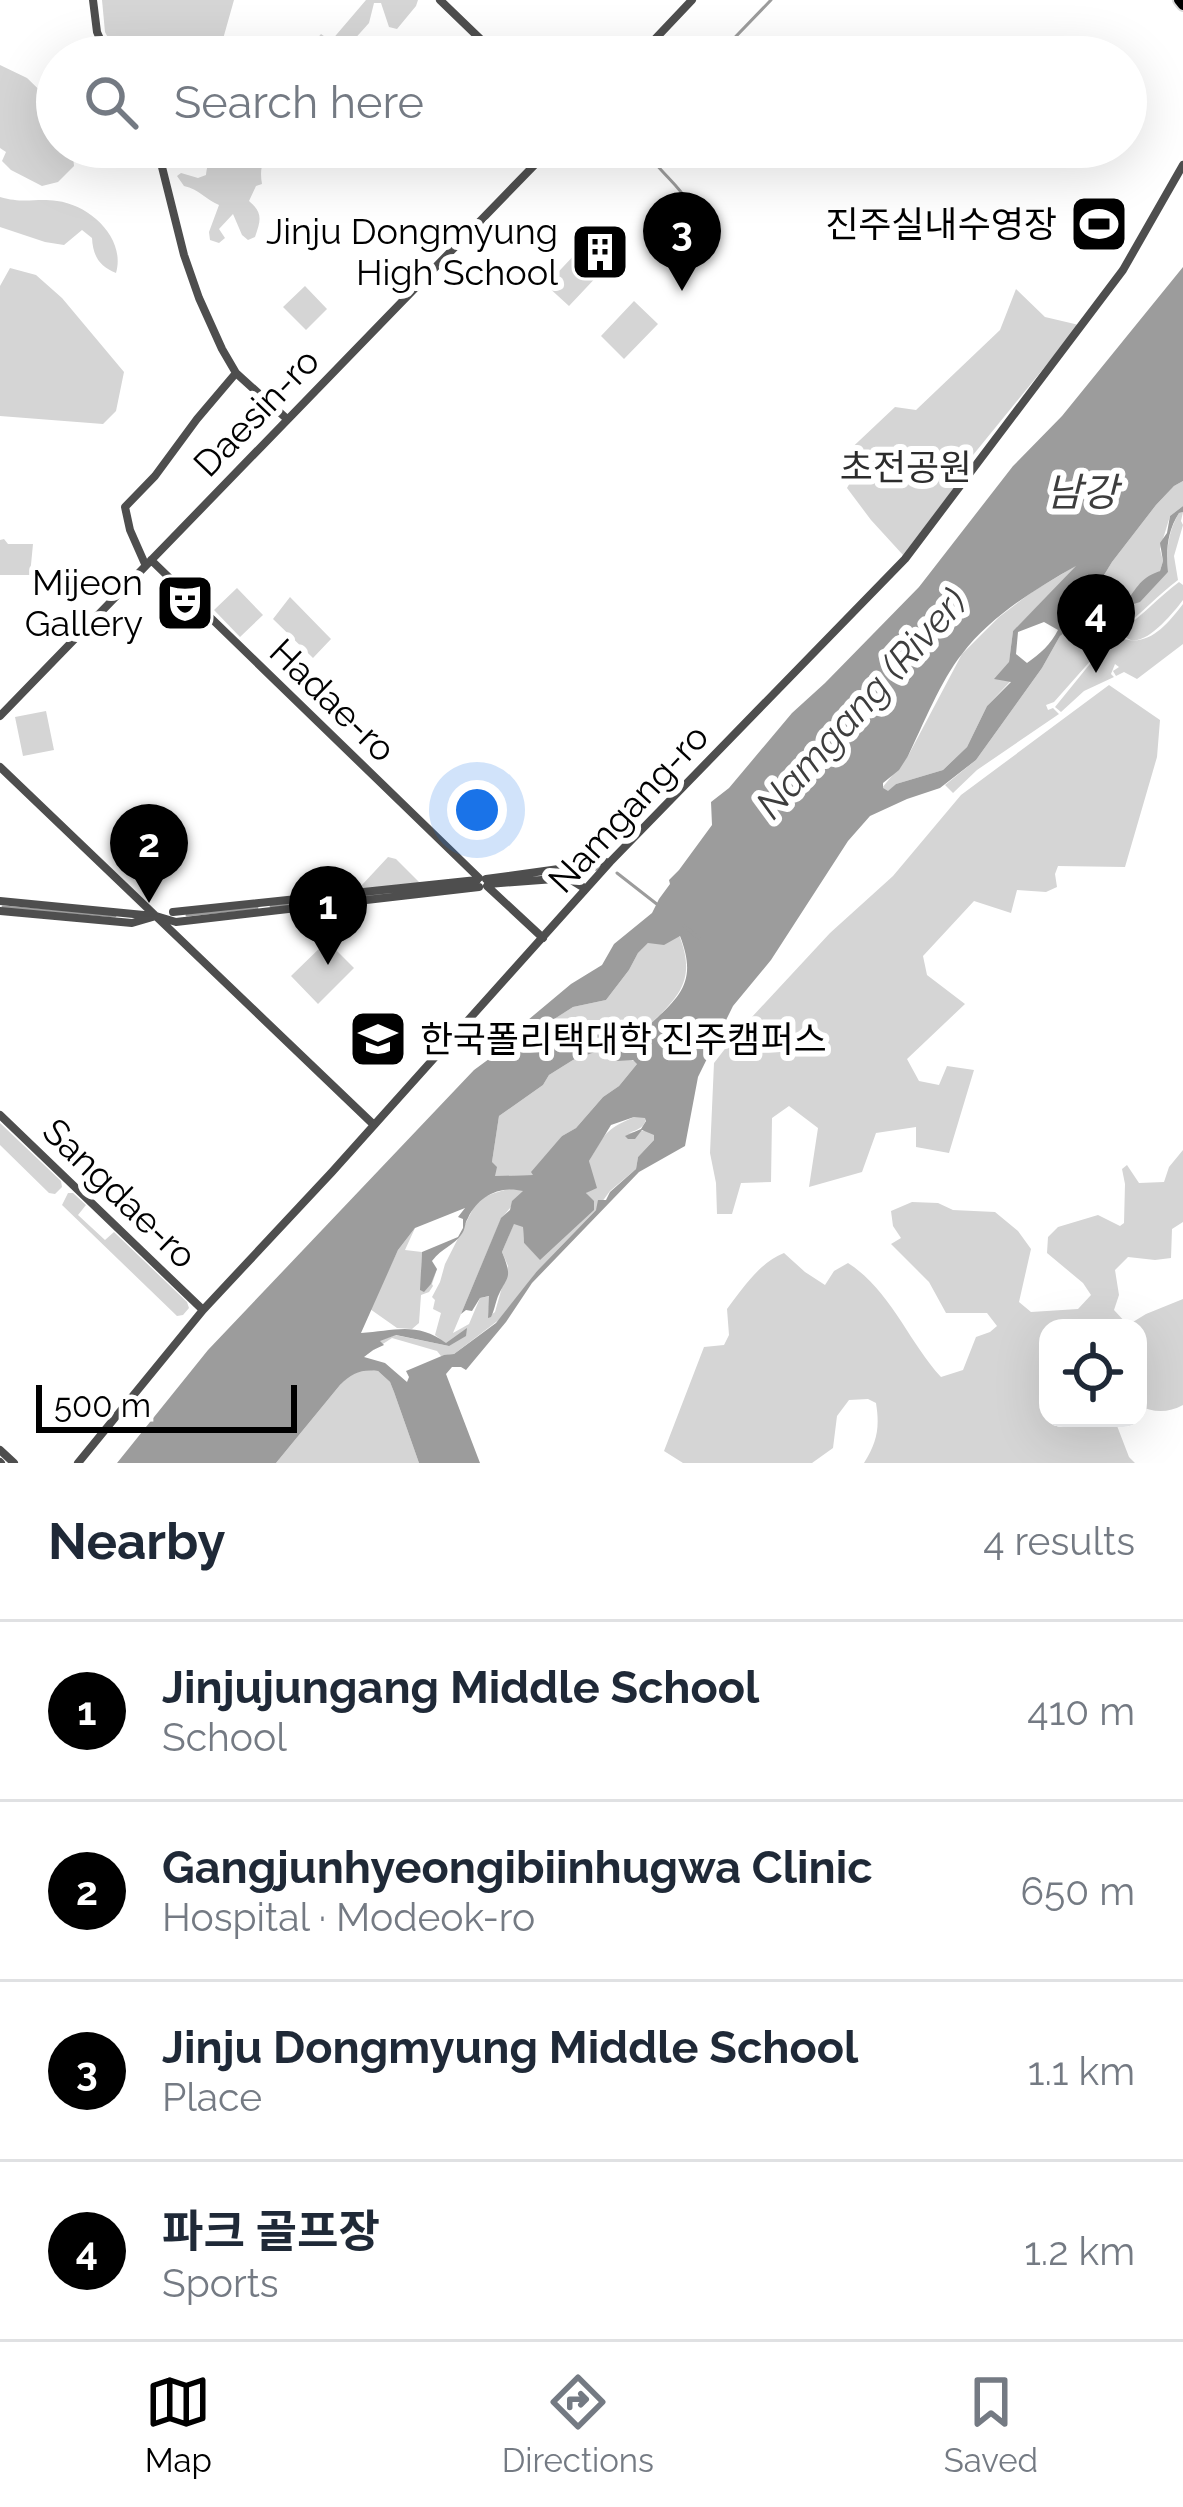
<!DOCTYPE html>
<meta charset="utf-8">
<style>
:root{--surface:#fff;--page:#f2f2f3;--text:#1f2937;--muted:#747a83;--line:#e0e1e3;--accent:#000}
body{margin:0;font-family:Raleway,"Noto Sans KR",sans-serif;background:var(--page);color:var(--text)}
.controls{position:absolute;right:36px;bottom:36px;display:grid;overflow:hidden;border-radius:24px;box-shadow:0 12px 48px #0002}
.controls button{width:108px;height:108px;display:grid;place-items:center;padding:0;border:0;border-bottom:3px solid var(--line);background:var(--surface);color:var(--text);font:60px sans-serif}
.scale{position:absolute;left:36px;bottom:30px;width:261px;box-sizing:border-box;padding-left:12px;border:6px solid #000;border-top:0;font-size:33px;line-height:42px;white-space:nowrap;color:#000;-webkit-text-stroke:9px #fff;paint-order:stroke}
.you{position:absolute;left:477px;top:810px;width:42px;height:42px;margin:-30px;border:9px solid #fff;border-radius:50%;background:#1a73e8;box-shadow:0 0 0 18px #1a73e833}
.badge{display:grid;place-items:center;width:78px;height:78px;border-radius:50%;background:var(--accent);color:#fff;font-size:39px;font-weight:700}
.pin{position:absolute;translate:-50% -99px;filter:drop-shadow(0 3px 6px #0008)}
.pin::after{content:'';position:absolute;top:63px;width:42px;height:36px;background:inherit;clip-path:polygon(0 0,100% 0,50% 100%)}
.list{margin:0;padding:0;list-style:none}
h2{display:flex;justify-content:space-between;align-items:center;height:156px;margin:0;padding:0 48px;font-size:51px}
h2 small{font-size:39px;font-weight:400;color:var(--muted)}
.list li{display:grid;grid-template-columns:78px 1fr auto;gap:36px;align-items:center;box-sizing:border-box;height:180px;padding:0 48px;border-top:3px solid var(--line)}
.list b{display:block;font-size:45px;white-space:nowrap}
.list p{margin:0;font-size:39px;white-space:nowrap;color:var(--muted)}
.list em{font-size:39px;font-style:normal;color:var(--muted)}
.icon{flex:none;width:66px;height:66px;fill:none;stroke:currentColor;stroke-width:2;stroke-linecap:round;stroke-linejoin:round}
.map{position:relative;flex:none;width:1183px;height:1463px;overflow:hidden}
.search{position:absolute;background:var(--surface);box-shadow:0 12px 48px #0002;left:36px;right:36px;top:36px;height:132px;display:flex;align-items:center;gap:30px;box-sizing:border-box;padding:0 42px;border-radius:66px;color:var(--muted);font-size:45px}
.sheet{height:876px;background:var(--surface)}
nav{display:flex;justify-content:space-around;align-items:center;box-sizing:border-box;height:168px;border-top:3px solid var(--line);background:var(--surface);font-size:33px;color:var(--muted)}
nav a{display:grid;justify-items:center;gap:6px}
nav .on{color:var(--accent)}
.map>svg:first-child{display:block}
.green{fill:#d5d5d5}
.water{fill:#9c9c9c;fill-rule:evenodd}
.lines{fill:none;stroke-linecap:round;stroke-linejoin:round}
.stream{stroke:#9c9c9c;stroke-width:3}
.major-casing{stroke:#dbdbdb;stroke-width:14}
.minor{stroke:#4e4e4e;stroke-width:8}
.major{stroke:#000;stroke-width:10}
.labels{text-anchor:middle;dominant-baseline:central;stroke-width:12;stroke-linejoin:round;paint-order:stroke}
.poi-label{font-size:36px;fill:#000;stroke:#fff;text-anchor:end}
.street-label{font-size:36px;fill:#000;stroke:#fff}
.park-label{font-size:36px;fill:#2c2c2c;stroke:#fff}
.water-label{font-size:39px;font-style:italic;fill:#3d3d3d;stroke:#fff}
</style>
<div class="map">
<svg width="1183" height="1463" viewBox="0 0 1183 1463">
<rect width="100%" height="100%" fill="#fff"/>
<path class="green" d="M102 0H234L223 39 222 57H198V53L194 51 181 57H118L105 32Z
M366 0H418L416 6 397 29 389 27 381 3H374L369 23 343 52 318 50 314 42 321 34 331 41Z
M0 65 27 78 57 107V147H72L74 166 58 182 42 186 11 170 2 161 6 152 0 148Z
M223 147H274C263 159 259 167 262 184L256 186 249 201C263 213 261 220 255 237L248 240 242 235 233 214 219 229 225 238 219 243 210 240 209 232 219 205C206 200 199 189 184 186L177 176 181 173 198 178 206 175C208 161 210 154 223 147Z
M0 197C24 204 35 198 57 201 90 205 126 238 116 273 99 266 93 256 92 238L82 230 64 245 45 242 0 227Z
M579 250 602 271 569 306 546 285Z
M10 268 36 275 62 298 124 372 116 411 103 424 0 416V286Z
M305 286 327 309 306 330 283 307Z
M1016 289 1045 317 1079 325 960 471V480L903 555 871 520 847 488 856 472 842 457 895 407 916 410 1000 330Z
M634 301 658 324 624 359 601 336Z
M1183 481V506L1170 516 1160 549 1163 561 1160 571 1117 608 1168 572C1166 550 1168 532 1179 513L1183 512 1181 521 1183 525 1174 556 1178 580C1158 595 1142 613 1122 628L1119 623 1116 632 1054 702 1046 705 1048 710 1053 708 1059 714 977 770 953 793 945 785 976 760 1042 668 1060 636 1085 619 1117 611H1090V598L1112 562 1156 505 1174 486Z
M4 539 8 544H33L30 575H0V540Z
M1082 562 1013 631 1009 662 1021 670 987 706 967 747 943 770 896 784 888 792 882 788 908 756 962 654 999 617 1032 592Z
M1179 582 1183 585V600C1174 612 1148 644 1131 640 1127 639 1125 636 1122 634V630C1143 615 1159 597 1179 582Z
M237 588 263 615 240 637 214 610Z
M290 597 331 639 313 658 273 619Z
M1183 604V644L1137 679 1124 672 1116 676 1113 671 1119 667 1115 664 1111 674 1114 677 1084 691 1061 712 1055 707 1111 638 1117 634 1118 637C1147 649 1165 627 1183 604Z
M1109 685 1160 720 1157 757 1125 867 1058 866 1055 874 1057 887 1046 892 1017 890 1011 913 974 901 923 956 927 975 965 1004 907 1059 919 1081 939 1085 947 1066 974 1070 949 1153 916 1147V1127L876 1133 862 1172 809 1187 818 1128 789 1106 772 1118 771 1182 741 1183 732 1214H717L716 1183 710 1153 714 1063 738 1032 830 933 893 876 961 795Z
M46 711 54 750 23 756 15 717Z
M388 857 396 859 421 884 363 890 361 886Z
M679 935C697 980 679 997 647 1027L617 1028 602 1025 554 1045 535 1037 537 1024 541 1022 543 1026 573 1007 606 1000 629 970 638 953 648 943Z
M327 941 354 968 318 1004 291 976Z
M598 1051H606L637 1062V1064L619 1086 603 1097 576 1128 562 1136 535 1175 495 1176 492 1162 499 1116 543 1085 549 1075 573 1060Z
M634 1117H646C646 1127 637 1130 629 1133L648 1130 654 1134V1140L638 1157 636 1169 610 1191 596 1210 537 1271 504 1316 454 1354 441 1356 437 1351 392 1338 363 1357 378 1341 395 1335 449 1346 435 1335 441 1313 433 1309 435 1300 432 1297 440 1282 445 1264 478 1199C493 1194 509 1185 524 1191L501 1219 453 1333 469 1324 480 1298 490 1296 488 1317 495 1312 508 1266 502 1252 514 1223 523 1226 524 1243 540 1259 591 1200 586 1193 592 1189 589 1161C606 1133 603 1131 634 1117Z
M0 1123 61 1181 62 1187 55 1194 49 1193 0 1145Z
M1183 1150V1222L1172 1229 1171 1258 1155 1260 1128 1257 1115 1270 1119 1295 1114 1310 1128 1325 1146 1314 1183 1299V1405C1168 1413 1153 1413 1138 1405V1328H1048V1418H1114L1129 1457 1135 1463H864C877 1442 880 1428 876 1403L868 1399 849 1400 837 1416 833 1448 812 1463H683L664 1451 704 1347 724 1345 729 1335 727 1309C743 1288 759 1263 784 1253L805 1272 825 1285 834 1271 848 1263C891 1291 908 1341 941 1377L963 1370 976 1337 990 1332 997 1326 987 1313H946L929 1282 891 1244 901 1238 893 1226 891 1211 912 1202 938 1203 953 1210 995 1212 1018 1231 1031 1249 1019 1302 1031 1312 1078 1309 1091 1295 1083 1283 1047 1253 1048 1237 1058 1227 1098 1215 1120 1226 1124 1223 1125 1184 1122 1169 1127 1165 1139 1183 1164 1182 1169 1167Z
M68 1193H73L86 1205 78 1215 105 1240 114 1232 187 1302 189 1308 183 1315 177 1316 62 1205Z
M415 1228 405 1250 422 1252 421 1271 437 1269 432 1284 433 1286 429 1292 421 1295 419 1323 412 1329 397 1328 370 1309 398 1250Z
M365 1369 378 1371 390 1382 394 1392 419 1463H276L340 1385 351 1374Z"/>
<path class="water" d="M1183 267V481L1174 486 1156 505 1112 562 1090 598V610C1143 609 1124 583 1160 571L1163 561 1160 543 1167 533 1170 516 1183 506V512L1179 513C1167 532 1166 550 1168 572L1140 602 1085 619 1060 636 1042 668 976 760 940 788 907 799 870 816 848 841 771 960 733 1006 698 1077 685 1146 639 1172 532 1283 506 1322 466 1370 461 1367H452L446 1374 480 1463H419L394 1392 390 1382 378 1371C361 1369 352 1373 340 1385L276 1463H117L208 1350 474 1070 512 1042 526 1039 530 1035 531 1023 528 1020 571 984 602 965 614 944 652 913 659 899 670 884 669 880 679 870 712 825 711 802 729 788 792 713 825 683 919 587 1013 466 1062 416ZM1076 566 1013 631 1009 662 994 679 1011 682 987 706 967 747 943 770 896 784 888 791 883 788V783L899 770 908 756C923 725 941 680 962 654 991 616 1035 589 1076 566ZM1044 622 1058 630C1051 644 1040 654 1027 663L1016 654 1018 632ZM680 936C698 982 680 997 647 1027L617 1028 602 1025 554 1045 535 1037 540 1028 538 1024 541 1023 542 1031 546 1033 548 1023 573 1007 606 1000 629 970 638 953 648 943 664 945ZM598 1051H606L607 1056 617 1061 633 1060 637 1064 619 1086 603 1097 576 1128 562 1136 531 1172 533 1175 495 1176 497 1167 492 1162 499 1116 543 1085 549 1075 573 1060ZM634 1117 645 1118 646 1121 641 1129 625 1136 628 1139H635L642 1130 654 1135V1140L638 1157 636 1169 610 1192 606 1200H598L596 1210 537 1271 496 1323 454 1354 444 1355 406 1371 409 1377 407 1382 385 1363 364 1357 373 1350 384 1345 380 1341 396 1335 449 1346 466 1336 467 1328 446 1343C417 1321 393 1331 361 1333L398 1250 415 1228 465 1208 458 1217 463 1219V1228L458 1237 422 1252 420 1290 424 1292 431 1284 437 1269 432 1261C442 1248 454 1245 461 1235 466 1229 464 1224 468 1218 478 1196 500 1185 523 1191L512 1201 510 1210 501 1218 461 1314 466 1310 472 1311 480 1298 489 1296 488 1318 491 1317C494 1311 495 1305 497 1299 506 1276 514 1281 502 1252L514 1224 523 1227 524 1243 540 1260 594 1210V1201L586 1193 597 1188 589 1161 611 1125Z"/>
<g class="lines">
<path class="stream" d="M716 57 771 0
M647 147C653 174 703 196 687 224 683 232 673 240 667 247
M571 873 598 869
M617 873 658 905
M543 876 567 874
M350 898 396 892
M271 906 295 904
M3 907 115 916
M187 915 257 908
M684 926 700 939"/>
<defs>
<path id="major" d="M1179 0 1183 5"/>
</defs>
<use href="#major" class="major-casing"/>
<path class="minor" d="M93 0 97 32 108 57
M440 0 499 57
M638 57 692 0
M157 147 184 255 199 298 222 349 236 373 287 419
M151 560 479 878
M145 564 130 530 125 507 155 476 197 419 236 373
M0 716 552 147
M0 767 374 1125
M486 879 609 862
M488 884 568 878 586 889
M487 886 543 938
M0 901 154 916
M0 911 132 923 156 916 176 922 479 887
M173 912 477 880
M0 1115 203 1310
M0 1450 14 1463
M0 1462 1 1463
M78 1463 203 1310 332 1172 610 862 905 559 1123 270 1183 165"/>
<use href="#major" class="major"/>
</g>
<defs>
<symbol id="stadium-square" viewBox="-11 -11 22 22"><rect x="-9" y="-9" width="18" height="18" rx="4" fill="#000" stroke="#fff"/><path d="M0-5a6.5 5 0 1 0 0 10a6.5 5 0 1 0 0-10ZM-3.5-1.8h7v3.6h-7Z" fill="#fff"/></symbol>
<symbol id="building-square" viewBox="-11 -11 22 22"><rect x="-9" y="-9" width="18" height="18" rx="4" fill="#000" stroke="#fff"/><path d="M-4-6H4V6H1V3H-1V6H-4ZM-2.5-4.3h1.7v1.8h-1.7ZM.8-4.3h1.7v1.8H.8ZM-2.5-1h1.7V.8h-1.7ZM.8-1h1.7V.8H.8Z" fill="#fff"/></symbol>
<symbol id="theatre-square" viewBox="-11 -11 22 22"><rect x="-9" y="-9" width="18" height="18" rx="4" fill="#000" stroke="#fff"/><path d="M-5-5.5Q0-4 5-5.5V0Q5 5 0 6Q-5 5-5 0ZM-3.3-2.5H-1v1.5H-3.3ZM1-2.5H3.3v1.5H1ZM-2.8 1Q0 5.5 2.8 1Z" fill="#fff"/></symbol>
<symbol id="university-square" viewBox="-11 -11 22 22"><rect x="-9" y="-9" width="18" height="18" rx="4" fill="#000" stroke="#fff"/><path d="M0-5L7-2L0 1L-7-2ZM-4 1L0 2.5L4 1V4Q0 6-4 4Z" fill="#fff"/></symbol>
</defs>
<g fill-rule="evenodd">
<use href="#stadium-square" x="1066" y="191" width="66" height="66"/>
<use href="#building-square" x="567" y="219" width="66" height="66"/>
<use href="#theatre-square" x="152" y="570" width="66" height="66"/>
<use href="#university-square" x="345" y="1006" width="66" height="66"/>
</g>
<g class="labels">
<g class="poi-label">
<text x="1057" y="224">진주실내수영장</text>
<text x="558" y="231">Jinju Dongmyung<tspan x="558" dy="41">High School</tspan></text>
<text x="143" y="582">Mijeon<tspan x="143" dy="41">Gallery</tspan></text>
<text x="420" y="1039" text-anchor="start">한국폴리택대학 진주캠퍼스</text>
</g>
<g class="street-label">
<text transform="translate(256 412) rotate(-46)">Daesin-ro</text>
<text transform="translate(333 700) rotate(44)">Hadae-ro</text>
<text transform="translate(628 808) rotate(-47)">Namgang-ro</text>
<text transform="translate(120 1193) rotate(44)">Sangdae-ro</text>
</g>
<g class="park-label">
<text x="906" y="467">초전공원</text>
</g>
<g class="water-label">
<text x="1082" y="492">남강</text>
<text transform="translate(861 703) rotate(-48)">Namgang (River)</text>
</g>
</g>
</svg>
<div class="controls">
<button><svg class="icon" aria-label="locate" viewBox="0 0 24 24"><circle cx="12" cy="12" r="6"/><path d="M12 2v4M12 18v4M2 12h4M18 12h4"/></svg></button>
</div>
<div class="scale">500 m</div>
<div class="you"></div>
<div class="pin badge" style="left:328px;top:965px">1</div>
<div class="pin badge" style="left:149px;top:903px">2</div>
<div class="pin badge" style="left:682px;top:291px">3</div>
<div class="pin badge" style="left:1096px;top:673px">4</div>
<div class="search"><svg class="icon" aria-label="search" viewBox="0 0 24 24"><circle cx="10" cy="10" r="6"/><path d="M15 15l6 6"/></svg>Search here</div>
</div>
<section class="sheet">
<h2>Nearby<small>4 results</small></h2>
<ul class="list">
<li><span class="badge">1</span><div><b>Jinjujungang Middle School</b><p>School</p></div><em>410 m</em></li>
<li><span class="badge">2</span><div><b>Gangjunhyeongibiinhugwa Clinic</b><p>Hospital · Modeok-ro</p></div><em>650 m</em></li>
<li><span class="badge">3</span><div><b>Jinju Dongmyung Middle School</b><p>Place</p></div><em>1.1 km</em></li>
<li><span class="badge">4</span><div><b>파크 골프장</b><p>Sports</p></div><em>1.2 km</em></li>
</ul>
</section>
<nav>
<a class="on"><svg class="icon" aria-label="map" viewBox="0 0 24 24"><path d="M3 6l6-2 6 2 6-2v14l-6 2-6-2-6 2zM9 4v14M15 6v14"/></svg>Map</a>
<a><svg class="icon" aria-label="directions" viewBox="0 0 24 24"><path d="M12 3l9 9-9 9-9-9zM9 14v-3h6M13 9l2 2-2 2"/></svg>Directions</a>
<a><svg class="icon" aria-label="saved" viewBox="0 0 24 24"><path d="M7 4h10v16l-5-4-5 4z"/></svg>Saved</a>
</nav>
